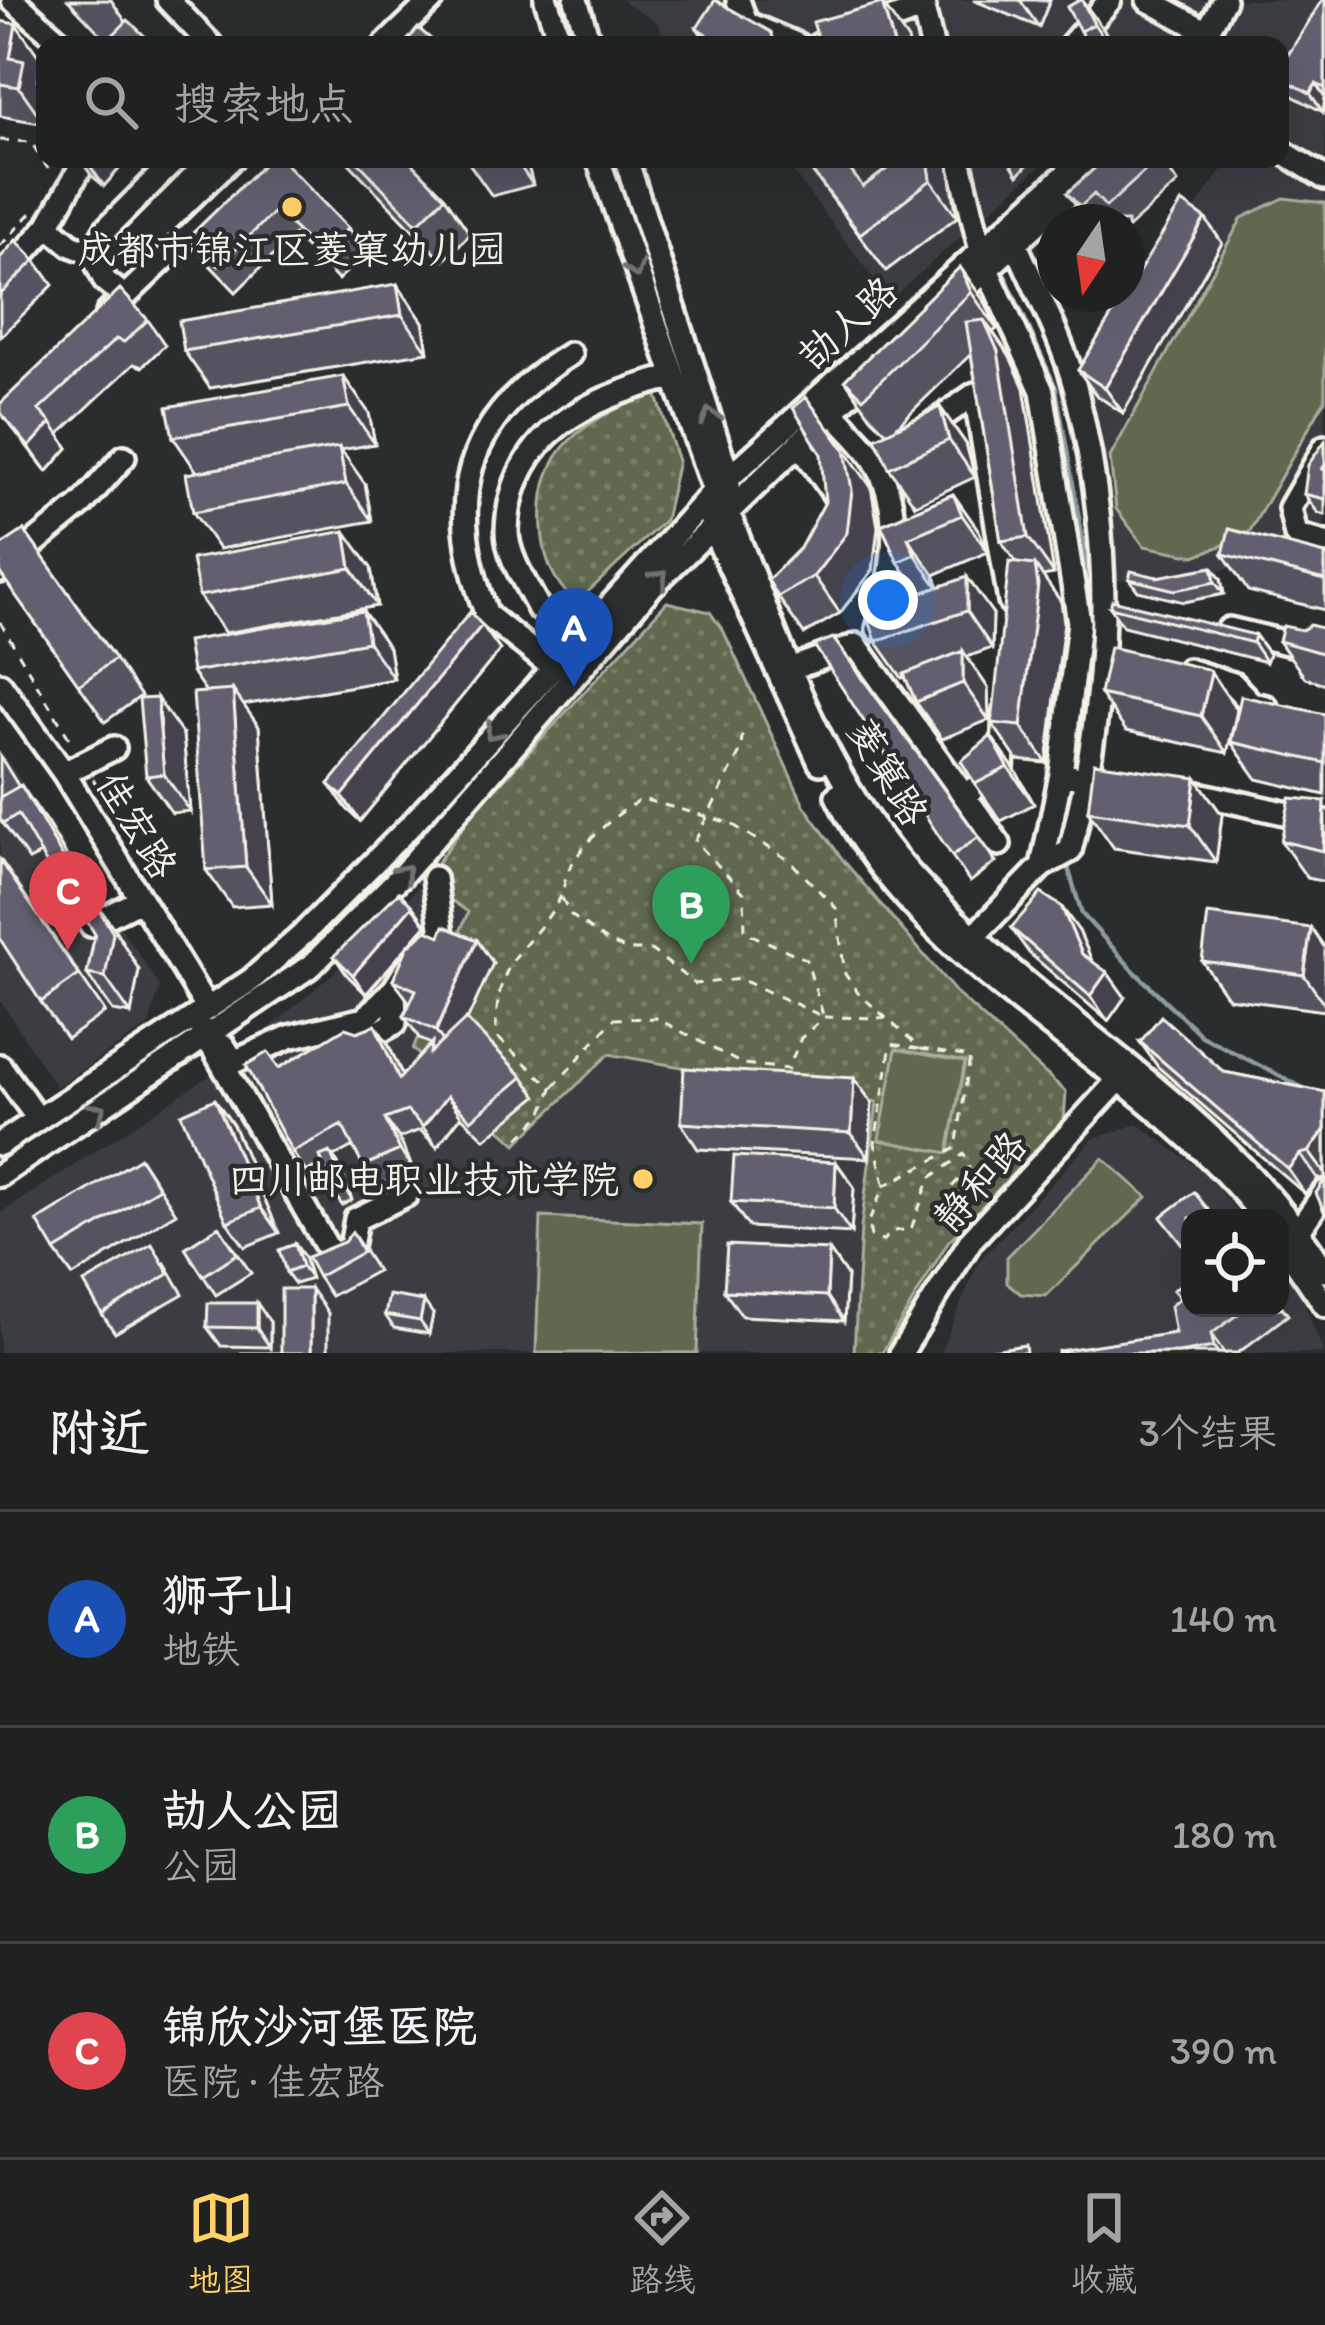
<!DOCTYPE html>
<html lang="zh">
<meta charset="utf-8">
<style>
:root{--surface:#202222;--page:#2d2f2f;--text:#f1f3f6;--muted:#a2a4a5;--line:#3d3f40;--accent:#ffd166}
body{margin:0;font-family:Itim,"LXGW WenKai TC",sans-serif;background:var(--page);color:var(--text)}
.controls{position:absolute;right:36px;bottom:36px;display:grid;overflow:hidden;border-radius:24px;box-shadow:0 12px 48px #0002}
.controls button{width:108px;height:108px;display:grid;place-items:center;padding:0;border:0;border-bottom:3px solid var(--line);background:var(--surface);color:var(--text);font:60px sans-serif}
.compass{position:absolute;left:1037px;top:204px;width:108px;height:108px;border-radius:50%;background:var(--surface);box-shadow:0 12px 48px #0002;rotate:193deg}
.you{position:absolute;left:888px;top:600px;width:42px;height:42px;margin:-30px;border:9px solid #fff;border-radius:50%;background:#1a73e8;box-shadow:0 0 0 18px #1a73e833}
.badge{display:grid;place-items:center;width:78px;height:78px;border-radius:50%;background:var(--accent);color:#fff;font-size:39px;font-weight:700}
.pin{position:absolute;translate:-50% -99px;filter:drop-shadow(0 3px 6px #0008)}
.pin::after{content:'';position:absolute;top:63px;width:42px;height:36px;background:inherit;clip-path:polygon(0 0,100% 0,50% 100%)}
.list{margin:0;padding:0;list-style:none}
h2{display:flex;justify-content:space-between;align-items:center;height:156px;margin:0;padding:0 48px;font-size:51px}
h2 small{font-size:39px;font-weight:400;color:var(--muted)}
.list li{display:grid;grid-template-columns:78px 1fr auto;gap:36px;align-items:center;box-sizing:border-box;height:216px;padding:0 48px;border-top:3px solid var(--line)}
.list b{display:block;font-size:45px;white-space:nowrap}
.list p{margin:0;font-size:39px;white-space:nowrap;color:var(--muted)}
.list em{font-size:39px;font-style:normal;color:var(--muted)}
.icon{flex:none;width:66px;height:66px;fill:none;stroke:currentColor;stroke-width:2;stroke-linecap:round;stroke-linejoin:round}
.map{position:relative;flex:none;width:1325px;height:1353px;overflow:hidden}
.search{position:absolute;background:var(--surface);box-shadow:0 12px 48px #0002;left:36px;right:36px;top:36px;height:132px;display:flex;align-items:center;gap:30px;box-sizing:border-box;padding:0 42px;border-radius:24px;color:var(--muted);font-size:45px}
.sheet{height:804px;background:var(--surface)}
nav{display:flex;justify-content:space-around;align-items:center;box-sizing:border-box;height:168px;border-top:3px solid var(--line);background:var(--surface);font-size:33px;color:var(--muted)}
nav a{display:grid;justify-items:center;gap:6px}
nav .on{color:var(--accent)}
.map>svg:first-child{display:block}
.built{fill:#3b3c42}
.green{fill:url(#green-dots);stroke:#aaad9c;stroke-width:3}
.pitch{fill:#606950;stroke:#aaad9c;stroke-width:3}
.lines{fill:none;stroke-linecap:round;stroke-linejoin:round}
.stream{stroke:#8d9c9f;stroke-width:4.5}
.minor-casing{stroke:#f4f1e8;stroke-width:30}
.path{stroke:#f4f1e8;stroke-width:3;stroke-dasharray:9 9;stroke-linecap:butt}
.minor{stroke:#2a2d2e;stroke-width:21}
.wall{fill:#555260;stroke:#f4f1e8;stroke-width:3}
.shaded-wall{fill:#45424e;stroke:#f4f1e8;stroke-width:3}
.building{fill:#635f70;stroke:#f4f1e8;stroke-width:3}
.oneway{stroke:#71726f}
.poi-dot{fill:#ffd166;stroke:#2a2d2e;stroke-width:4.5}
.labels{text-anchor:middle;dominant-baseline:central;stroke-width:9;stroke-linejoin:round;paint-order:stroke}
.poi-label{font-size:39px;fill:#f4f1e8;stroke:#2a2d2e}
.street-label{font-size:39px;fill:#f4f1e8;stroke:#2a2d2e}
</style>
<div class="map">
<svg width="1325" height="1353" viewBox="0 0 1325 1353">
<defs>
<pattern id="green-dots" width="8" height="8" patternUnits="userSpaceOnUse" patternTransform="scale(3)"><rect width="8" height="8" fill="#606950"/><path d="M2 2h.1M6 6h.1" fill="none" stroke="#777f69" stroke-width="1.8" stroke-linecap="round"/></pattern>
</defs>
<rect width="100%" height="100%" fill="#2a2d2e"/>
<filter id="ink" filterUnits="userSpaceOnUse"><feTurbulence type="fractalNoise" baseFrequency=".00833" numOctaves="2"/><feDisplacementMap in="SourceGraphic" scale="24" xChannelSelector="R" yChannelSelector="G"/><feConvolveMatrix kernelMatrix="1 2 1 2 8 2 1 2 1" color-interpolation-filters="sRGB"/></filter>
<g filter="url(#ink)">
<path class="built" d="M621 0H1325V577L1247 564 1190 578 1148 576 1117 581 1082 373 1229 159H1280V45H668L657 22Z
M783 159H1048L890 300Z
M0 750 160 986 149 1025 56 1087 0 1000Z
M424 881 468 912 609 1054 877 1102 861 1228 854 1353H0V1214L229 1063 361 949Z
M1138 1124 1205 1173 1242 1218H1190V1308H1280V1264L1296 1283 1324 1353H940L979 1261 1094 1138Z"/>
<path class="green" d="M655 390 678 461 665 520 576 603C553 581 544 560 542 529 536 443 587 422 655 390Z
M667 602 710 612 724 632 804 805 843 860 958 995 1066 1092 1064 1121 948 1242 882 1353H854L861 1228 877 1102 609 1054 516 1144 413 1049 468 912 424 881 473 813Z"/>
<path class="pitch" d="M1284 198 1325 203V400L1247 536 1195 556 1144 546 1116 509 1110 457 1242 218Z
M896 1049 965 1062 948 1153 879 1140Z
M1103 1158 1147 1197 1046 1296 1021 1294 1007 1283V1257Z
M541 1217 702 1224 697 1353H536Z"/>
<g class="lines">
<path class="stream" d="M1005 275 1056 388 1091 586 1092 633
M1088 687 1090 662
M1061 844 1072 791
M1066 861 1082 914 1134 971 1202 1036 1305 1089"/>
<defs>
<path id="minor" d="M13 0 64 45
M168 0 211 45
M546 0 561 45
M576 0 590 45
M738 0 746 23 798 45
M921 0 932 45
M1148 0 1207 32
M385 45 432 0
M819 45 924 8
M1071 45 1110 0
M1200 45 1224 0
M1280 150 1325 178
M598 159 714 491 711 525 820 763
M626 159 729 478 727 510C776 631 818 768 905 868 1033 1014 1220 1104 1325 1271
M959 159 981 251
M48 226 71 245 92 253
M987 269 1042 391 1079 622 1061 774
M0 280 48 226 85 159
M125 297 105 281 92 253 106 229 176 159
M954 299 1108 159
M108 313 268 159
M831 410C845 427 864 443 875 461 905 513 893 575 878 629
M799 443 834 494
M1325 447 1290 508 1296 535 1325 543
M876 463 975 394 1010 602
M0 571 82 504 124 457
M539 609C528 587 507 557 507 531 510 432 591 397 672 377
M487 615C443 500 463 419 570 354
M1229 629 1325 652
M463 644 487 615 551 666
M856 645 999 844
M793 668 849 648
M1188 670 1233 684 1252 704 1266 707
M0 684 64 773 207 1008
M64 773 114 748
M1185 791 1325 822
M966 794 1002 770 1005 711
M837 796C922 975 1145 1063 1264 1218
M1042 866 1061 774 1075 777
M91 925 140 900
M974 936 1042 866 1070 851C1110 693 1116 546 1075 387 1062 338 1035 289 1015 242
M201 1027 332 1256 351 1247 356 1219 406 1195
M357 1029 370 1037 395 1023 394 989
M224 1046 234 1062 289 1037 364 1019 394 989 413 959 442 934 434 878
M0 1066 38 1119
M0 1144 251 980 302 935 412 824 714 491 1083 159
M0 1175 312 965 403 874 653 585 873 372
M1299 1230 1325 1192
M1280 1239 1325 1305
M901 1353 971 1240 1129 1069"/>
</defs>
<use href="#minor" class="minor-casing"/>
<path class="path" d="M0 140 31 142 52 175
M0 246 36 208
M0 622 73 745
M742 735 741 750 695 841 744 893 745 932 806 959 823 1015
M93 779 110 807 107 811
M562 898 571 915 605 940 627 950H651L695 984 740 979 822 1016
M553 1087 614 1019 656 1018 742 1064 788 1069 801 1038 824 1017 886 1018
M519 1138 542 1115 552 1088 496 1036C495 951 528 956 561 896 565 888 564 877 569 869 584 841 615 814 642 799L730 823 790 861 836 908 845 974 858 993 921 1049 970 1057 956 1148 884 1186 868 1224 871 1236 882 1241 894 1231 911 1229 930 1178 964 1154 969 1168 950 1189 946 1202 997 1162 1024 1158
M884 1184 875 1143 891 1044 920 1049"/>
<use href="#minor" class="minor"/>
</g>
<path class="wall" d="M68 0H111L126 22 154 45H115L110 38 119 30 107 41Z
M973 0H1050L1039 27Z
M1080 0 1108 36 1112 45H1089L1080 31Z
M1325 0V110L1323 112 1289 94 1280 81V68Z
M0 21 42 61 38 81 45 90V124L0 116Z
M697 28 780 45H709Z
M80 159H128L104 186 92 176Z
M269 159 348 228 366 253 338 280 294 235 236 292 207 262 189 237Z
M345 159H408L445 197 470 234 443 261Z
M466 159H526L533 185 492 196Z
M948 159 957 217 886 271 805 162 863 187 895 163Z
M1008 159H1033L1018 175Z
M1105 159H1177L1167 168 1178 183 1127 229V222H1114L1111 220 1109 222H1089L1067 193Z
M1205 218 1222 243 1123 413 1096 395 1078 370Z
M0 258 35 260 53 285 0 337Z
M960 267 986 304 997 329 993 332 1010 357 1024 388 1054 574 1042 576 1061 602 1064 622 1047 763 1017 760 992 723 1016 563 1001 541 971 354 896 427 940 407 966 444 975 477 915 505 889 468 886 432 871 417 845 380Z
M397 284 423 322 428 352 210 388 184 351Z
M148 320 165 345 142 367 134 364 59 434 68 448 47 472 0 412Z
M343 376 369 413 375 444 340 450 365 484 372 521 219 549 193 512 197 472 173 437Z
M1325 441V515L1318 513 1304 494Z
M871 487 878 527 873 570 840 613 804 634 778 597Z
M953 494 979 531 988 552 934 575 939 587 993 614 992 648 967 657 988 688 989 720 942 739 916 702 905 677 902 678 876 641 920 593 898 562 881 525Z
M24 530 141 696 105 722 0 573Z
M345 531 371 568 377 606 225 633 199 596Z
M1223 554H1325V610L1248 591Z
M1157 577 1221 579 1224 594 1184 602 1138 591 1129 579Z
M1110 607 1255 635 1269 654 1266 662 1123 626Z
M363 611 389 648 394 679 243 705 259 727 272 904 232 907 206 870V692L192 672Z
M1325 629V684L1305 678 1279 641 1302 630Z
M833 638 996 862 970 882 952 856Z
M500 650 360 821 347 809 329 784Z
M1100 694 1237 710 1227 753 1126 731Z
M1325 714V795L1257 779 1231 742Z
M183 735 190 811 172 813 146 776Z
M991 736 1017 773 1034 804 1001 821 975 784Z
M0 756 19 787 47 823 88 893 115 930 139 970 131 1014 113 1011 87 974 95 934 81 911 79 912 53 875 41 854 29 860 0 819Z
M1196 778 1222 815 1216 862 1114 848 1088 811Z
M1325 801V882L1307 878 1281 841Z
M0 859 105 1012 67 1039 41 1002Z
M412 906 426 925 366 994 347 975 334 956Z
M1011 928 1079 931 1092 961 1125 997 1108 1021 1029 953Z
M1311 928 1325 948V1011L1228 998 1202 961Z
M440 936 477 940 493 963 467 1020 523 1077 537 1096 485 1139 461 1116 437 1147 420 1130 399 1138 413 1169 377 1186 363 1166 353 1146 333 1157 338 1164 352 1200 342 1205 334 1194 322 1163 306 1172 292 1152 280 1068 375 1025 388 1044 403 1076 431 1044 420 1039 404 1016 410 1003 393 980Z
M1140 1042 1224 1072 1325 1092V1178L1318 1179 1305 1194 1158 1067Z
M872 1103 869 1158 698 1149 681 1123Z
M233 1125 279 1233 245 1247 227 1222Z
M140 1158 176 1213 73 1276 55 1251Z
M836 1162 854 1187 851 1233 749 1227 731 1202Z
M219 1226 251 1273 216 1295 185 1248Z
M352 1232 377 1271 331 1296 318 1277Z
M295 1244 304 1257 311 1279 295 1284 286 1272Z
M829 1250 847 1276 844 1321 742 1316 724 1291Z
M165 1263 183 1294 115 1333 102 1314Z
M1280 1304 1288 1315 1238 1353H1058L1175 1333 1190 1308H1280Z
M433 1314 429 1334 394 1328 385 1315Z
M270 1322V1347L221 1346 207 1327Z"/>
<path class="shaded-wall" d="M1020 0H1050L1039 27Z
M1082 0 1108 36 1112 45H1109L1094 24Z
M882 3 908 40 909 45H894Z
M16 24 42 61 38 81 45 90V124L19 87 10 58Z
M1316 84 1325 97 1323 112 1310 93Z
M85 159H128L104 186Z
M515 159H526L533 185Z
M928 159H948L957 217 931 180Z
M1205 218 1222 243 1123 413 1105 388Z
M960 267 986 304 997 329 971 292Z
M397 284 423 322 428 352 402 315Z
M984 320 1010 357 1024 388 1054 574 1028 537Z
M343 376 369 413 375 444 349 407Z
M940 407 966 444 975 477 949 440Z
M51 423 68 448 47 472 29 447Z
M339 447 365 484 372 521 346 484Z
M845 450 871 487 878 527 873 570 840 613 814 576Z
M953 494 979 531 988 552 962 515Z
M345 531 371 568 377 606 351 568Z
M908 538 934 575 941 592 915 554Z
M1035 565 1061 602 1064 622 1047 763 1021 726Z
M1212 567 1221 579 1224 594 1215 582Z
M967 577 993 614 992 648 967 611Z
M363 611 389 648 394 679 368 642Z
M482 625 500 650 360 821 342 796Z
M1255 635 1269 654 1266 662 1253 643Z
M963 651 988 688 989 720 963 683Z
M1211 673 1237 710 1227 753 1201 716Z
M233 690 259 727 272 904 246 867Z
M157 698 183 735 190 811 164 774Z
M991 736 1017 773 1034 804 1008 767Z
M1196 778 1222 815 1216 862 1190 825Z
M21 785 47 823 94 903 68 866Z
M89 893 115 930 139 970 131 1014 105 977Z
M412 906 426 925 366 994 353 975Z
M1061 906 1079 931 1100 979 1082 954Z
M1311 928 1325 948V1005L1304 975Z
M477 940 493 963 452 1054 436 1031Z
M1107 972 1125 997 1108 1021 1090 996Z
M375 1025 388 1044 413 1099 399 1079Z
M854 1078 872 1103 869 1158 851 1133Z
M447 1096 461 1116 437 1147 423 1127Z
M215 1099 233 1125 279 1233 261 1208Z
M385 1119 399 1138 413 1169 400 1150Z
M1325 1129V1174L1309 1152Z
M330 1152 338 1164 352 1200 345 1189Z
M1300 1154 1318 1179 1305 1194 1288 1169Z
M836 1162 854 1187 851 1233 834 1208Z
M295 1244 304 1257 311 1279 302 1266Z
M829 1250 847 1276 844 1321 827 1296Z
M311 1289 328 1313V1353H311Z
M424 1301 433 1314 429 1334 420 1321Z
M257 1303 270 1322V1347L257 1328Z
M1211 1334 1224 1353H1218L1214 1347Z"/>
<path class="building" d="M715 0 771 32 776 45H723L697 28Z
M1080 0H1082L1094 24 1080 31 1067 7Z
M1322 0H1325V88L1316 84 1310 93 1280 77V68Z
M882 3 894 45H820L813 22Z
M128 20 154 45H117L110 38Z
M0 21 16 24 10 58 24 61 19 87 0 84Z
M418 28 438 45H404Z
M269 159H281L348 228 321 255 276 210 219 266 189 237Z
M355 159H408L445 197 417 224Z
M810 159H842L863 187 895 163V159H928L931 180 860 234 805 162Z
M1105 159H1158L1106 207 1094 194 1080 207 1067 193Z
M1182 202 1205 218 1105 388 1078 370 1125 294H1127V291Z
M16 240 35 260 0 295V258Z
M960 267 971 292 863 398 845 380Z
M397 284 402 315 184 351 179 321Z
M120 289 148 320 124 342 116 339 39 410 51 423 29 447 0 412V404Z
M984 320 998 351 1028 537 1001 541 966 322Z
M343 376 349 407 173 437 167 407Z
M806 397 845 450 852 490 847 533 814 576 778 597 768 580 800 548 825 502 821 454 793 408Z
M940 407 949 440 889 468 875 438Z
M1325 441V465L1322 469 1325 470V499L1304 494 1308 465Z
M339 447 346 484 193 512 186 474Z
M953 494 962 515 908 538 915 554 898 562 881 525Z
M1229 529 1325 554V580L1223 554Z
M24 530 115 659 79 685 0 573V546Z
M345 531 351 568 199 596 192 559Z
M1009 562 1035 565 1038 585 1021 726 992 723Z
M1212 567 1215 582 1175 590 1129 579 1131 571 1157 577Z
M967 577V611L876 641 866 612Z
M1112 600 1255 635 1253 643 1110 607Z
M363 611 368 642 192 672 187 641Z
M470 612 482 625 342 796 329 784Z
M1310 625 1325 629V654L1279 641 1283 626 1302 630Z
M833 638 979 837 952 856 814 645Z
M1110 647 1207 669 1211 673 1201 716 1100 694Z
M963 651V683L916 702 904 674Z
M233 690 246 867 206 870 193 693Z
M1241 696 1325 714V763L1231 742Z
M157 698 164 774 146 776 139 699Z
M991 736 1008 767 975 784 961 761Z
M1094 763 1196 778 1190 825 1088 811Z
M21 785 68 866 53 875 18 814 3 823 0 819V797Z
M1290 798 1325 801 1323 851 1281 841Z
M0 860 79 975 41 1002 0 939Z
M399 892 412 906 353 975 334 956Z
M89 893 113 933 105 977 87 974 95 934 74 900Z
M1041 893 1061 906 1082 954 1107 972 1090 996 1011 928Z
M1208 914 1311 928 1304 975 1202 961Z
M444 926 477 940 436 1031 404 1016 416 990 393 980 408 946 427 930 440 936Z
M1161 1016 1224 1072 1325 1092V1129L1309 1152 1300 1154 1288 1169 1140 1042Z
M466 1019 523 1077 471 1120 447 1096 423 1127 407 1111 385 1119 400 1150 363 1166 342 1125 292 1152 246 1065 268 1052 279 1068 345 1028 357 1032 375 1025 399 1079 432 1043 430 1053Z
M684 1068 854 1078 851 1133 681 1123Z
M215 1099 261 1208 227 1222 181 1114Z
M330 1152 345 1189 334 1194 320 1156Z
M734 1156 836 1162 834 1208 731 1202Z
M140 1158 159 1188 55 1251 37 1221Z
M1325 1179V1214L1316 1193Z
M1194 1192 1215 1218H1190V1254L1161 1217Z
M219 1226 237 1254 203 1276 185 1248Z
M352 1232 363 1252 318 1277 307 1257 344 1242Z
M152 1244 169 1274 102 1314 84 1283Z
M295 1244 302 1266 286 1272 279 1250Z
M727 1245 829 1250 827 1296 724 1291Z
M1190 1277V1308H1246L1211 1334 1214 1347 1178 1353H1058V1351L1175 1333 1170 1306 1180 1298 1173 1290Z
M281 1289H311V1353H334H240H281Z
M389 1295 424 1301 420 1321 385 1315Z
M208 1303H257V1328L207 1327Z
M1025 1345 1026 1353H973Z"/>
<defs><path id="oneway-chevron" d="M-2-3.5L2.5 0L-2 3.5" fill="none" stroke-width="1.6" stroke-linecap="round" stroke-linejoin="round" transform="scale(3)"/></defs>
<g class="oneway">
<use href="#oneway-chevron" transform="translate(635 270) rotate(71)"/>
<use href="#oneway-chevron" transform="translate(710 416) rotate(-108)"/>
<use href="#oneway-chevron" transform="translate(660 578) rotate(-47)"/>
<use href="#oneway-chevron" transform="translate(493 732) rotate(131)"/>
<use href="#oneway-chevron" transform="translate(404 872) rotate(-49)"/>
<use href="#oneway-chevron" transform="translate(98 1111) rotate(-33)"/>
</g>
</g>
<g class="poi-dot">
<circle cx="292" cy="207" r="12"/>
<circle cx="643" cy="1179" r="12"/>
</g>
<g class="labels">
<g class="poi-label">
<text x="292" y="249">成都市锦江区菱窠幼儿园</text>
<text x="619" y="1179" text-anchor="end">四川邮电职业技术学院</text>
</g>
<g class="street-label">
<text transform="translate(848 323) rotate(-42)">劼人路</text>
<text transform="translate(888 772) rotate(59)">菱窠路</text>
<text transform="translate(137 825) rotate(59)">佳宏路</text>
<text transform="translate(980 1181) rotate(-49)">静和路</text>
</g>
</g>
</svg>
<div class="controls">
<button><svg class="icon" aria-label="locate" viewBox="0 0 24 24"><circle cx="12" cy="12" r="6"/><path d="M12 2v4M12 18v4M2 12h4M18 12h4"/></svg></button>
</div>
<svg class="compass" viewBox="-18 -18 36 36"><path d="M0-13l5 13h-10z" fill="#e53935"/><path d="M0 13l5-13h-10z" fill="#a2a4a5"/></svg>
<div class="you"></div>
<div class="pin badge" style="left:574px;top:687px;background:#1a4fb4">A</div>
<div class="pin badge" style="left:691px;top:964px;background:#2e9e5b">B</div>
<div class="pin badge" style="left:68px;top:950px;background:#e0444e">C</div>
<div class="search"><svg class="icon" aria-label="search" viewBox="0 0 24 24"><circle cx="10" cy="10" r="6"/><path d="M15 15l6 6"/></svg>搜索地点</div>
</div>
<section class="sheet">
<h2>附近<small>3个结果</small></h2>
<ul class="list">
<li><span class="badge" style="background:#1a4fb4">A</span><div><b>狮子山</b><p>地铁</p></div><em>140 m</em></li>
<li><span class="badge" style="background:#2e9e5b">B</span><div><b>劼人公园</b><p>公园</p></div><em>180 m</em></li>
<li><span class="badge" style="background:#e0444e">C</span><div><b>锦欣沙河堡医院</b><p>医院 · 佳宏路</p></div><em>390 m</em></li>
</ul>
</section>
<nav>
<a class="on"><svg class="icon" aria-label="map" viewBox="0 0 24 24"><path d="M3 6l6-2 6 2 6-2v14l-6 2-6-2-6 2zM9 4v14M15 6v14"/></svg>地图</a>
<a><svg class="icon" aria-label="directions" viewBox="0 0 24 24"><path d="M12 3l9 9-9 9-9-9zM9 14v-3h6M13 9l2 2-2 2"/></svg>路线</a>
<a><svg class="icon" aria-label="saved" viewBox="0 0 24 24"><path d="M7 4h10v16l-5-4-5 4z"/></svg>收藏</a>
</nav>
